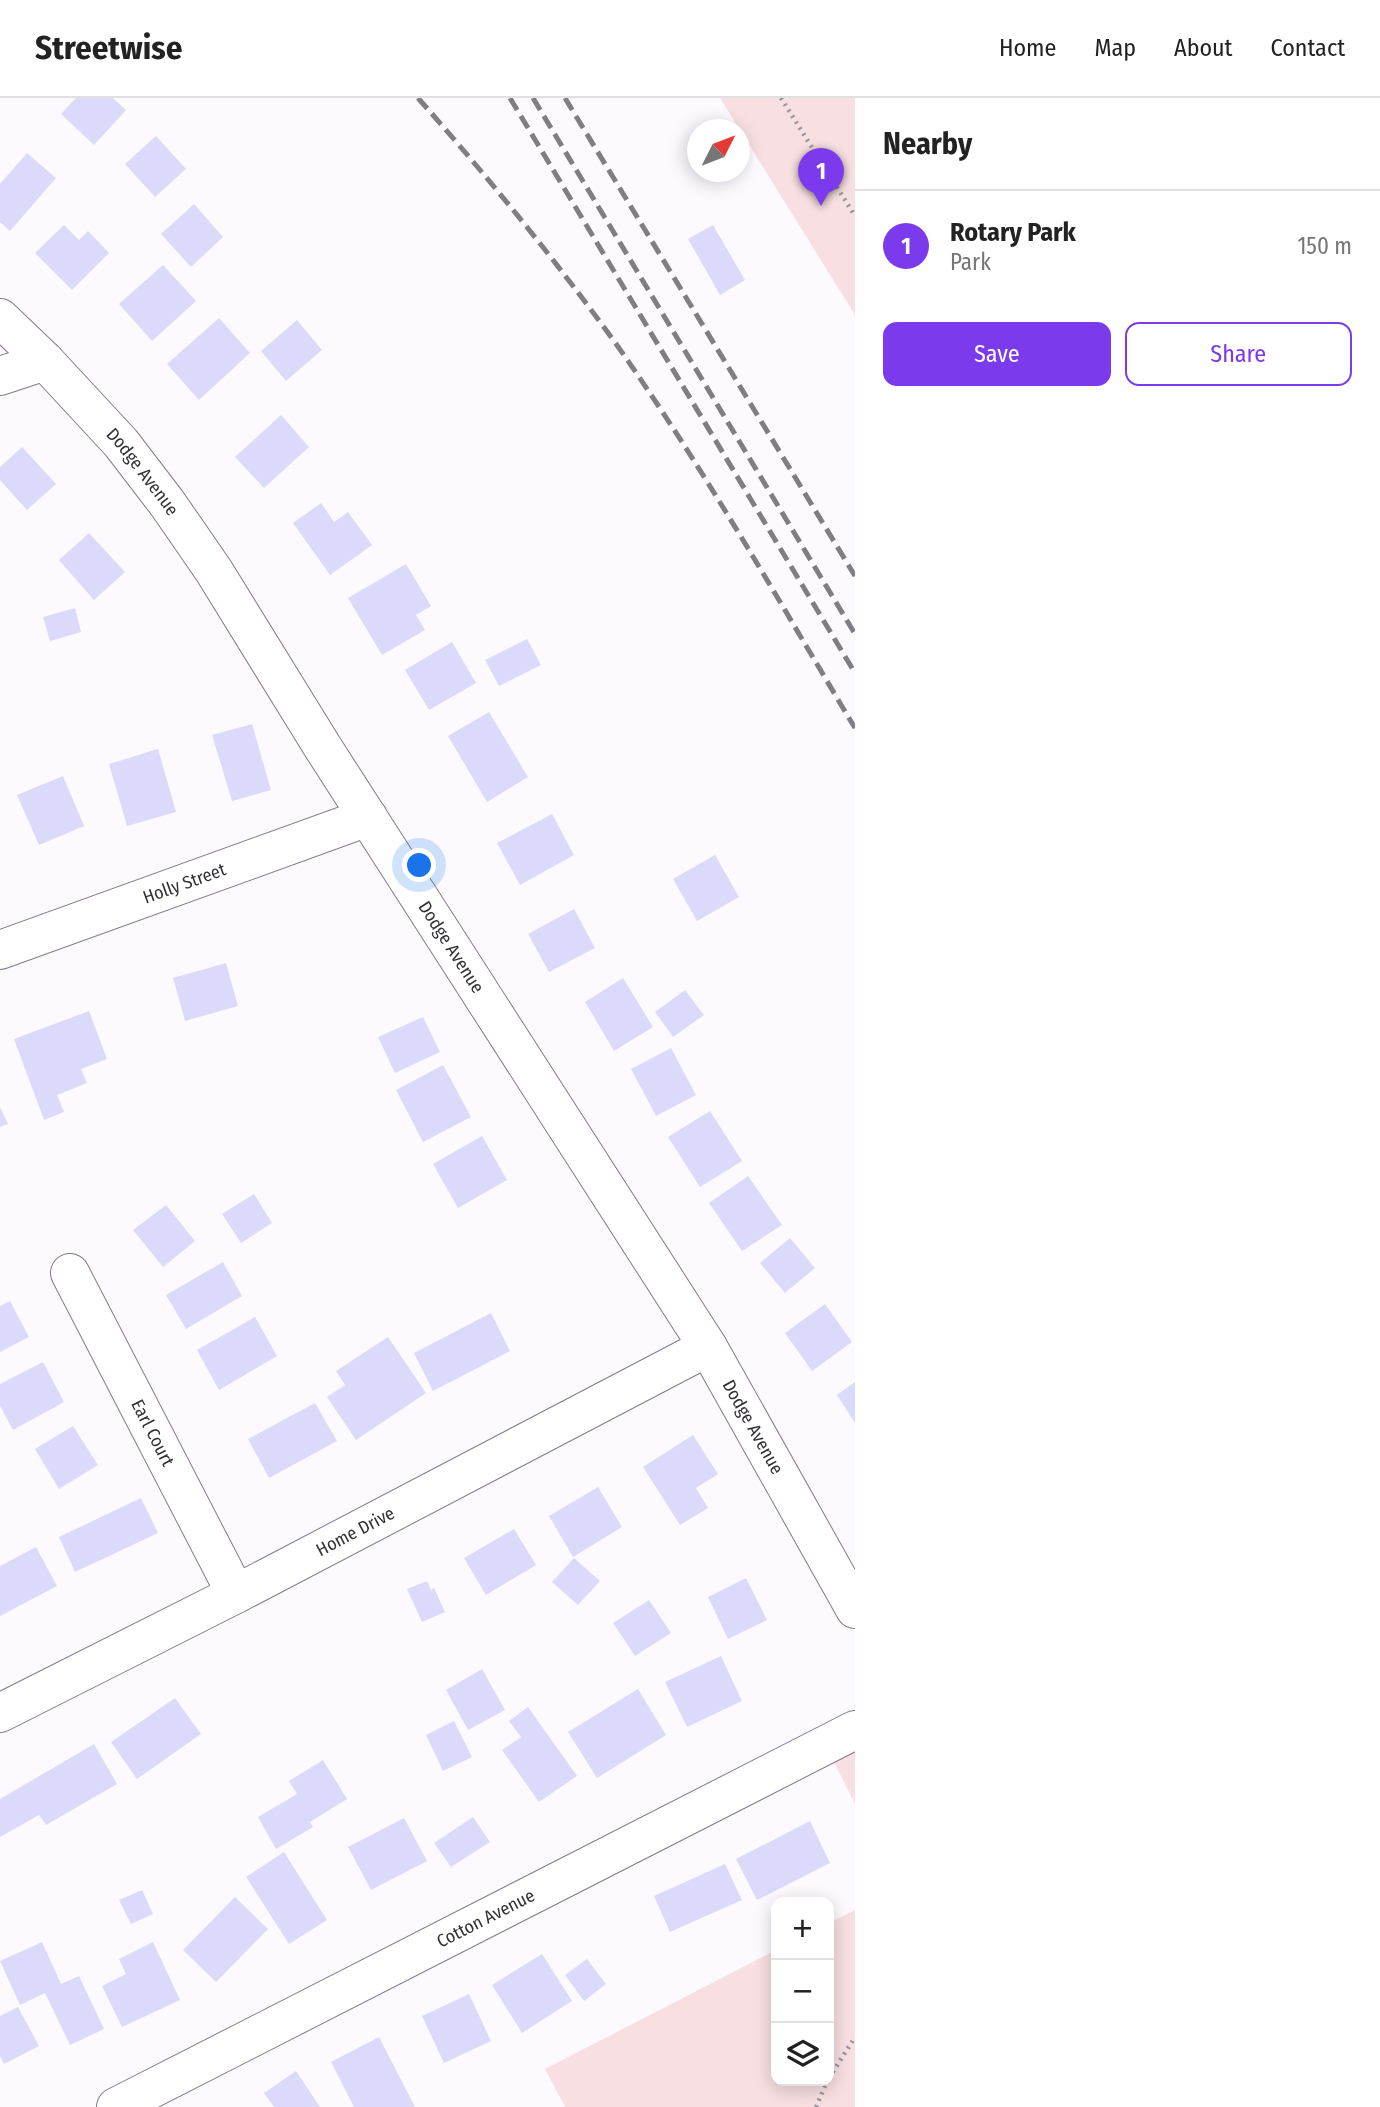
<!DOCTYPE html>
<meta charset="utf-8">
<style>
:root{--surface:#fff;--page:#f2f2f2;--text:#222;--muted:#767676;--line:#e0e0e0;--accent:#7c3aed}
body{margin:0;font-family:"Fira Sans Condensed",sans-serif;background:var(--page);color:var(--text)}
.controls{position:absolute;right:21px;bottom:21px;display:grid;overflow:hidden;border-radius:14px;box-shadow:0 4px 18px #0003}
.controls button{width:63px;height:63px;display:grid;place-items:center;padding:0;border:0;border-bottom:2px solid var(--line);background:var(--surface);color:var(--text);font:35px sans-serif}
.compass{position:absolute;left:687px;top:21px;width:63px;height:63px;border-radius:50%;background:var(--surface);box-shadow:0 4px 18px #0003;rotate:48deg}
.you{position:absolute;left:420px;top:768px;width:24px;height:24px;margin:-18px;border:5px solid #fff;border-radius:50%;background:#1a73e8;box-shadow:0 0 0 10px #1a73e833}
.badge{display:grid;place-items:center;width:46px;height:46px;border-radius:50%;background:var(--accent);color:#fff;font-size:23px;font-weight:700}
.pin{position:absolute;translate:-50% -58px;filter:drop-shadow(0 2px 4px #0008)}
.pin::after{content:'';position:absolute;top:37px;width:24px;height:21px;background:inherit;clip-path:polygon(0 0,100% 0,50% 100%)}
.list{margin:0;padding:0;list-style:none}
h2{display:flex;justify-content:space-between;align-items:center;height:91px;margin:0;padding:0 28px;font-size:30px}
h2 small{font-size:23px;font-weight:400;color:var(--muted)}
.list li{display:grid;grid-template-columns:46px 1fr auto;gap:21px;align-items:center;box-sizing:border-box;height:112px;padding:0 28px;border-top:2px solid var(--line)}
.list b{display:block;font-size:26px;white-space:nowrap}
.list p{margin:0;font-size:23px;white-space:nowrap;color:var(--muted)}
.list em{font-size:23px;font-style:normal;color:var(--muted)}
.actions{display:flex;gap:14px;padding:21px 28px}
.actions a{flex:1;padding:16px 0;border:2px solid var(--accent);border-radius:14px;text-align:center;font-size:24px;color:var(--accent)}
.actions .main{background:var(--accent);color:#fff}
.icon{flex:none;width:38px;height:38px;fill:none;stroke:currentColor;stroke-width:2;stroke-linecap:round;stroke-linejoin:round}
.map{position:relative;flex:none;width:855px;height:2009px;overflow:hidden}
header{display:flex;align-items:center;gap:42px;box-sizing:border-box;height:98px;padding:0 35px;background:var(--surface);border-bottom:2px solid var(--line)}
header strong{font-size:33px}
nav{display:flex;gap:38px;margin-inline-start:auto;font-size:24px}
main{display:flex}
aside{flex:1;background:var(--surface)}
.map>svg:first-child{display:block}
.green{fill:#f8dfe1}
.building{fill:#dcdafb}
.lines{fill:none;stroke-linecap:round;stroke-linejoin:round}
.minor-casing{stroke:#85788b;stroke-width:40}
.path{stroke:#969399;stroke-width:4.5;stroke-dasharray:2 5;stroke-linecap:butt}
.minor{stroke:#fff;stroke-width:38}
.rail{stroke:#807d83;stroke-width:5;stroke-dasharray:14 7;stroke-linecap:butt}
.labels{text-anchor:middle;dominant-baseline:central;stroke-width:5;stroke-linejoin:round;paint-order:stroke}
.street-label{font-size:18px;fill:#342f37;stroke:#fff}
</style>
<header>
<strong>Streetwise</strong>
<nav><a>Home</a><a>Map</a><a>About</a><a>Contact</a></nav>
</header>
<main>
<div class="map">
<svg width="855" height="2009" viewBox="0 0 855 2009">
<rect width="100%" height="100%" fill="#fcfafe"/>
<path class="green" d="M721 0H855V217L720 0Z
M855 1632V1706L825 1646Z
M855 1812V2009H565L545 1971 776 1852V1983H829V1825Z"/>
<path class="building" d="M76 0H113L126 12 94 47 61 16Z
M156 38 186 71 155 99 125 66Z
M27 55 56 80 10 133 0 124V86Z
M194 106 223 139 191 169 161 136Z
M64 127 79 142 88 133 109 155 72 192 35 155Z
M713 127 745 182 720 197 688 141Z
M163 167 196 203 152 243 119 206Z
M219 220 250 255 199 302 167 266Z
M297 222 322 252 286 283 261 253Z
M281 317 309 349 264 390 235 359Z
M22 349 56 386 27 412 0 382V369Z
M321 405 334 424 348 414 372 447 330 477 293 425Z
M89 435 125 474 94 502 59 462Z
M406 466 431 508 416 517 425 532 382 557 348 500Z
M75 510 81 534 50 543 43 519Z
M527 541 541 567 499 588 485 562Z
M452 544 476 585 429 612 405 572Z
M489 614 528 679 487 704 448 638Z
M252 626 271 692 232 703 212 637Z
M158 651 176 714 127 728 109 666Z
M63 678 84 728 39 747 17 697Z
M552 716 574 757 520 787 497 745Z
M715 757 739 799 697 823 673 781Z
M574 811 595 850 549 874 528 836Z
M226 865 238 908 185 923 173 880Z
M623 880 653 929 614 953 585 904Z
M685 892 704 917 673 939 655 914Z
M89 913 107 961 81 971 87 985 57 997 64 1014 44 1022 14 941Z
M423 919 440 954 395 975 378 939Z
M671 950 696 997 656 1018 631 971Z
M443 967 471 1019 423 1044 396 992Z
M0 1009 8 1026 0 1029Z
M710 1013 742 1063 700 1089 668 1039Z
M482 1038 507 1082 458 1110 433 1066Z
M748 1078 782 1127 742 1153 709 1105Z
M254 1096 272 1125 241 1145 222 1116Z
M166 1107 195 1143 163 1169 133 1132Z
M790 1140 815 1170 785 1195 760 1165Z
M223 1164 242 1198 186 1231 166 1197Z
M10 1203 29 1239 0 1254V1208Z
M825 1206 852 1244 812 1273 785 1235Z
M491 1215 510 1253 433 1293 414 1255Z
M255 1219 277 1258 219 1292 197 1252Z
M388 1239 426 1295 356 1342 327 1299 345 1287 336 1273Z
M43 1264 64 1304 13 1332 0 1308V1286Z
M855 1284V1325L837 1297Z
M315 1305 337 1343 269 1380 248 1341Z
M73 1328 98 1367 59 1391 35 1351Z
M693 1337 718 1376 696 1390 708 1410 680 1427 643 1369Z
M598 1389 622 1429 573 1459 549 1418Z
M141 1400 158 1435 75 1474 59 1439Z
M514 1431 536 1467 486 1497 464 1460Z
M36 1449 57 1488 0 1518V1468Z
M574 1460 600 1483 578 1507 552 1484Z
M746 1480 767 1522 728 1541 708 1499Z
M427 1483 431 1492 434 1490 445 1514 422 1524 407 1491Z
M649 1502 671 1535 635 1558 613 1525Z
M721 1558 742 1603 687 1629 665 1584Z
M482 1571 505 1612 468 1632 446 1592Z
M638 1591 666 1637 597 1680 568 1634Z
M175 1600 201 1636 137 1681 111 1644Z
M528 1609 577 1678 539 1704 502 1652 521 1639 509 1623Z
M454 1623 472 1659 443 1673 426 1637Z
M94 1646 117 1686 46 1727 39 1717 0 1739V1701Z
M323 1662 347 1701 310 1724 313 1729 276 1751 258 1719 297 1696 289 1683Z
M473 1719 490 1744 451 1769 434 1745Z
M404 1720 427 1763 371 1792 348 1749Z
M810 1723 830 1765 757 1802 736 1761Z
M284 1754 327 1822 289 1846 246 1779Z
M725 1766 742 1802 670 1834 654 1798Z
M142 1792 153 1816 131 1826 119 1802Z
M235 1799 268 1831 216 1884 183 1852Z
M42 1844 61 1886 79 1878 104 1931 70 1947 45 1895 20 1907 0 1863Z
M153 1844 180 1902 122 1929 102 1888 126 1876 119 1861Z
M542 1856 572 1903 522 1935 492 1887Z
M587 1861 606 1886 584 1903 565 1877Z
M469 1896 491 1943 444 1965 422 1918Z
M18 1909 39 1948 4 1966 0 1958V1918Z
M379 1939 415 2009H354L331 1964Z
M296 1973 320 2009H274L264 1995Z"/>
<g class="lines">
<defs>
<g id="minor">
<path id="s1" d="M0 220 45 263 121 345 167 405 214 473 322 648 708 1249 855 1511"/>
<path d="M0 278 45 263"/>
<path id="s2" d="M0 852 368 719"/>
<path id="s3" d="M70 1175 236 1496"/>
<path id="s4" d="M0 1615 236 1496 708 1249"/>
<path id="s5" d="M116 2009 855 1632"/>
</g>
</defs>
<use href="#minor" class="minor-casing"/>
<path class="path" d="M781 0 855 118
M829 1980 855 1939
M816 2009 827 1983"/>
<use href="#minor" class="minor"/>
<path class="rail" d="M418 0C487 78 553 159 614 243 702 367 777 500 855 630
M510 0 855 575
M533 0 855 536
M565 0 855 478"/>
</g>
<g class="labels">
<g class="street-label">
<text stroke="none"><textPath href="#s1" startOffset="210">Dodge Avenue</textPath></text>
<text stroke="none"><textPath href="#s2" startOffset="196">Holly Street</textPath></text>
<text stroke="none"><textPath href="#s1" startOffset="777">Dodge Avenue</textPath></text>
<text stroke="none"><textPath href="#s1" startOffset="1344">Dodge Avenue</textPath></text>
<text stroke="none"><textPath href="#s3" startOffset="180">Earl Court</textPath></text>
<text stroke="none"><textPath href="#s4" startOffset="399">Home Drive</textPath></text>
<text stroke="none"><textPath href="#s5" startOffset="415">Cotton Avenue</textPath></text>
</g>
</g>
</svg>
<div class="controls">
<button>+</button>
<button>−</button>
<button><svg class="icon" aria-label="layers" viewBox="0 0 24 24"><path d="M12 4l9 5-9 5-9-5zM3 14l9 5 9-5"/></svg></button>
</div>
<svg class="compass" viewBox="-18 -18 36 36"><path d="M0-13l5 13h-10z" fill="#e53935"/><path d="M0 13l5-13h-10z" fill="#767676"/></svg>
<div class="you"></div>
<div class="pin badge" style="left:821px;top:108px">1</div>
</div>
<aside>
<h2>Nearby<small></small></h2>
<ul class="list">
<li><span class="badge">1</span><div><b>Rotary Park</b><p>Park</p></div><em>150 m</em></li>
</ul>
<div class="actions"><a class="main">Save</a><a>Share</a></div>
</aside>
</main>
